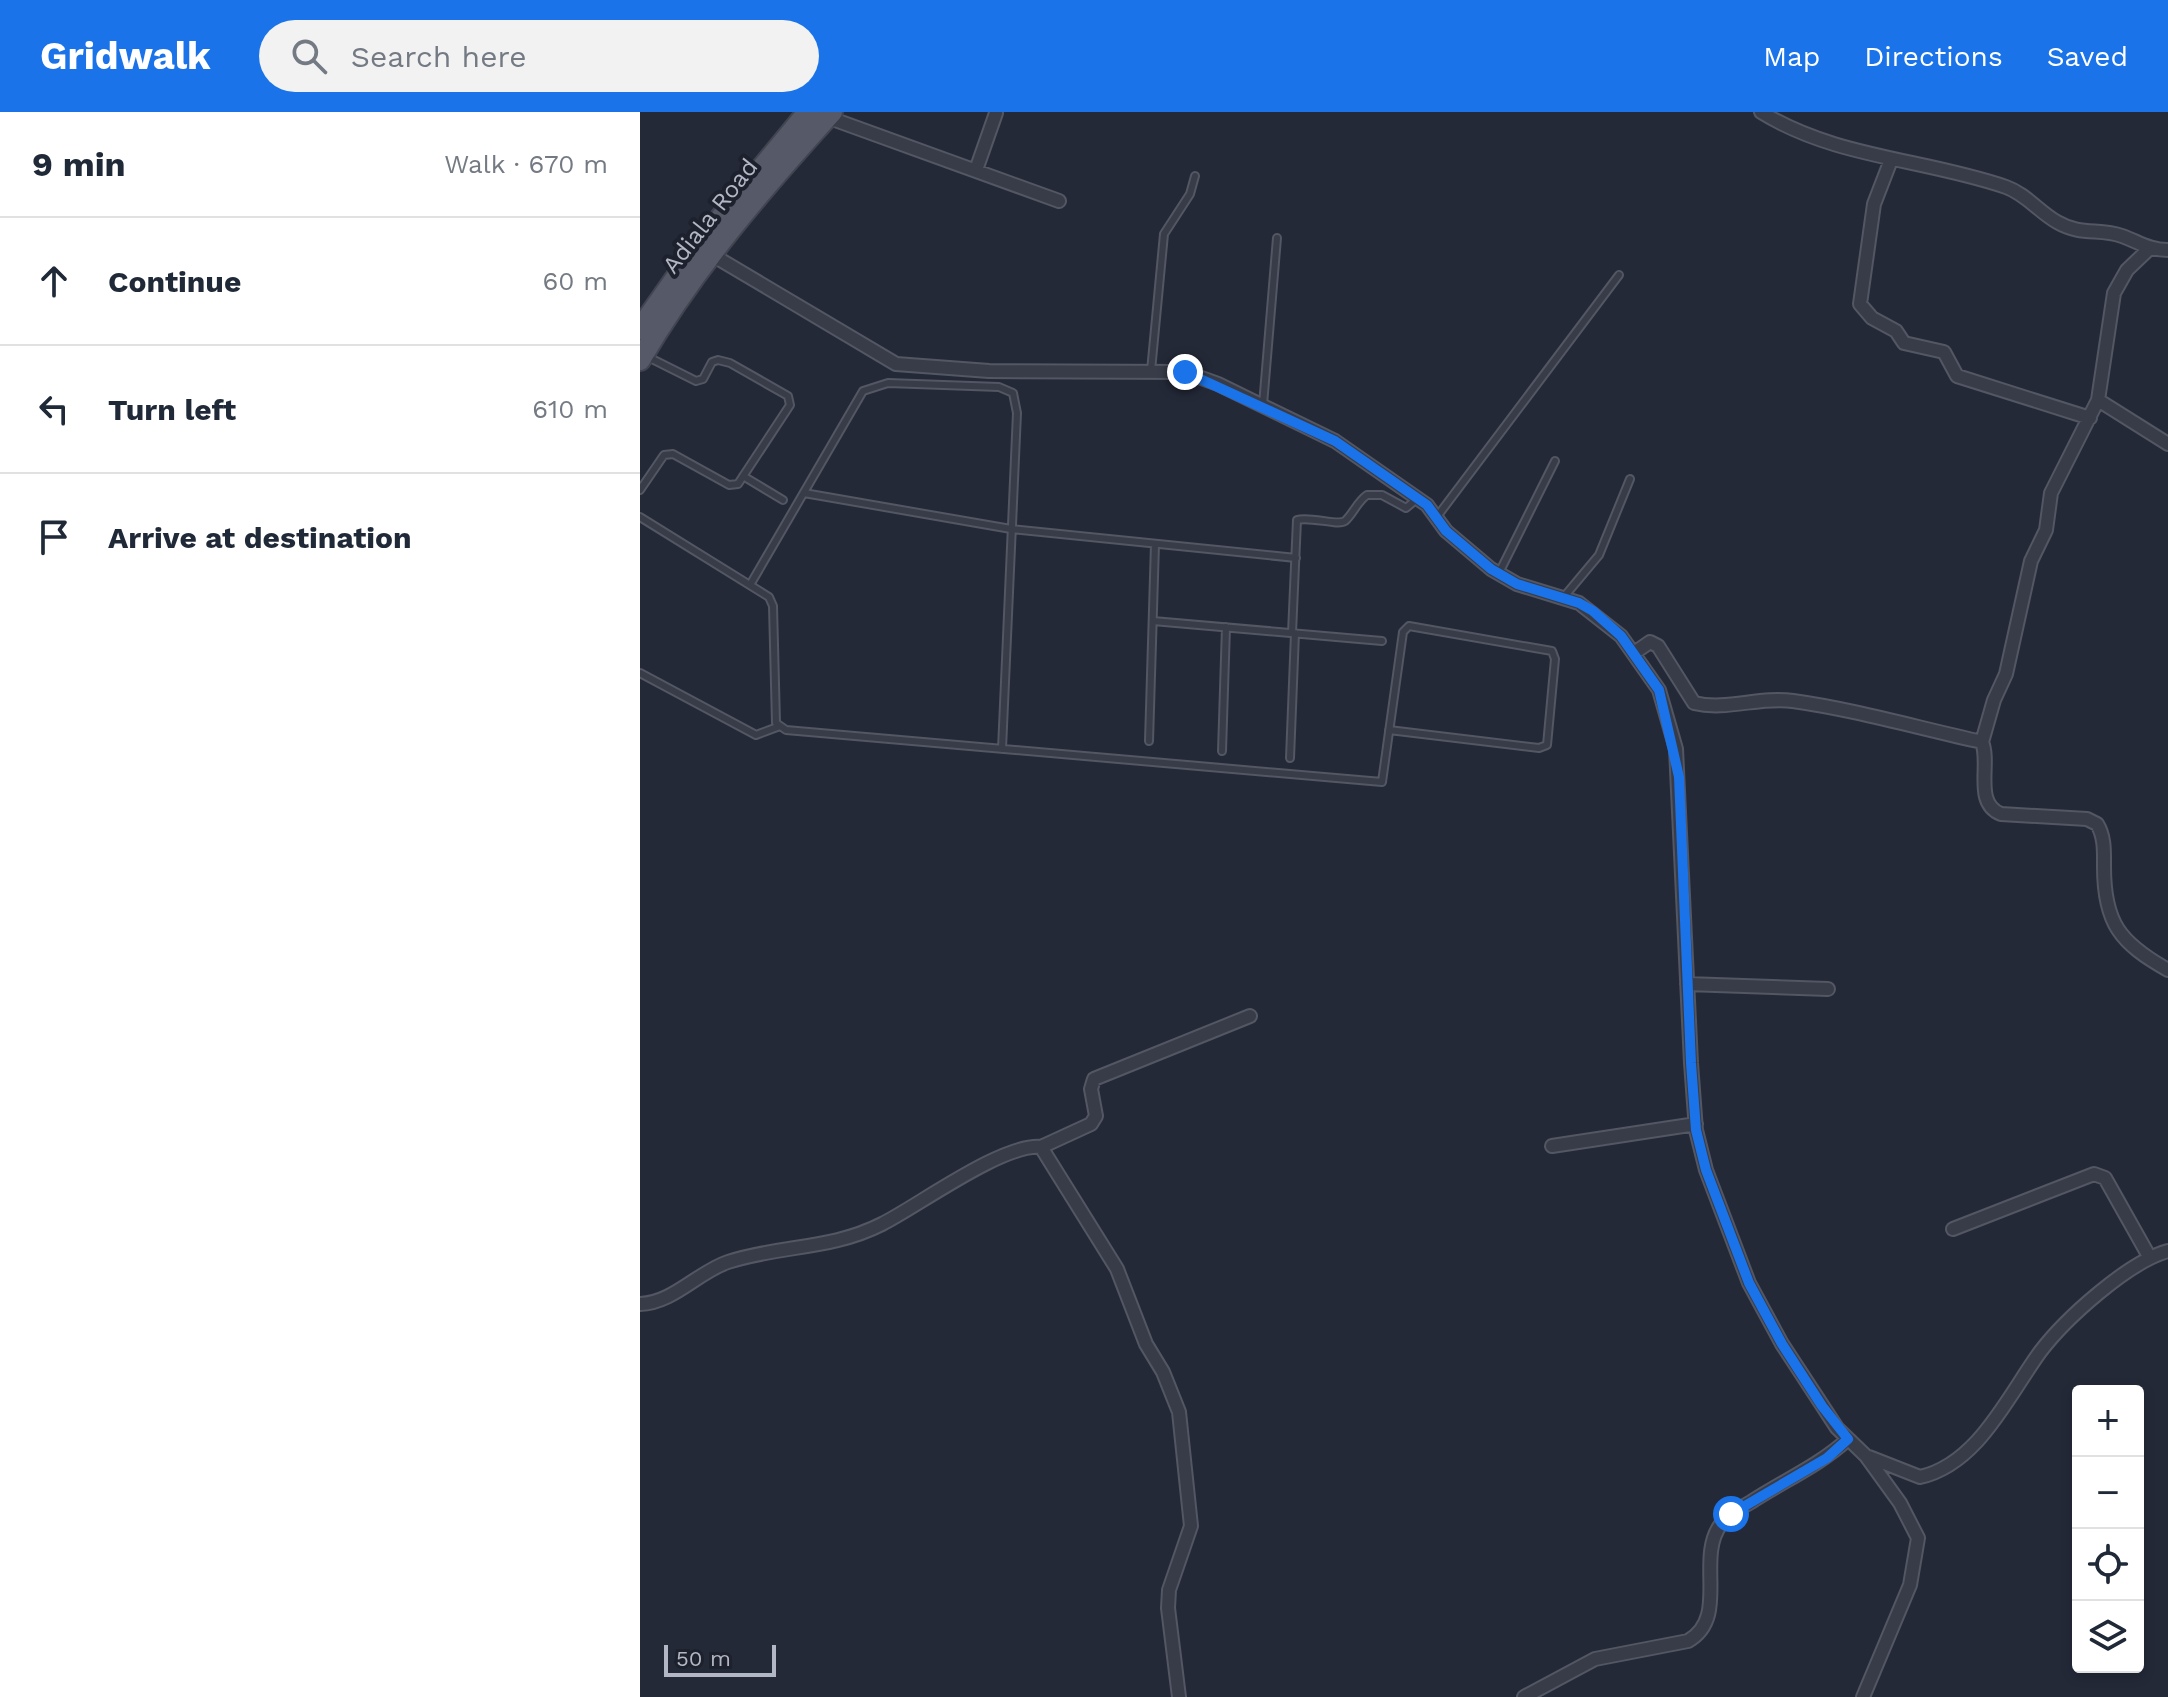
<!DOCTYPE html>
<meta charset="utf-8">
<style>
:root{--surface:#fff;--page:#f2f2f3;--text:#1f2937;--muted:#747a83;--line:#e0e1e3;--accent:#1a73e8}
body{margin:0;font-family:"Work Sans",sans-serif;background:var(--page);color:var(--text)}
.controls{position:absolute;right:24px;bottom:24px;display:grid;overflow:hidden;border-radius:8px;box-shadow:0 4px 12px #0003}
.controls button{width:72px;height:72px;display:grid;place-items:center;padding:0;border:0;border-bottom:2px solid var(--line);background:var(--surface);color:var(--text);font:40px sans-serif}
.scale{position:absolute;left:24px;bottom:20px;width:112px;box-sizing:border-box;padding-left:8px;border:4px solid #b3b6c4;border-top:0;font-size:22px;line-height:28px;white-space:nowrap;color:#b3b6c4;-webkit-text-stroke:6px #1d212d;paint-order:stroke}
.stop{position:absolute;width:24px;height:24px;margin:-18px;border:6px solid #1a73e8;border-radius:50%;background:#fff}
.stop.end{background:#1a73e8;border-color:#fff;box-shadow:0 2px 8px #0008}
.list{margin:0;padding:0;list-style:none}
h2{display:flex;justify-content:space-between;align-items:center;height:104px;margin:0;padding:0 32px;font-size:34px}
h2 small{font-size:26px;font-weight:400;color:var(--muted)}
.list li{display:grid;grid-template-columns:52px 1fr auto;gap:24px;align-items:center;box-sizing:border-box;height:128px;padding:0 32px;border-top:2px solid var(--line)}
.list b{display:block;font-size:30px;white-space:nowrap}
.list em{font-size:26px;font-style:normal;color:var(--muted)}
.icon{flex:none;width:44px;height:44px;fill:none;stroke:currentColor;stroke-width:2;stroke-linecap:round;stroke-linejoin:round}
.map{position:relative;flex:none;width:1528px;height:1585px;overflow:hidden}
header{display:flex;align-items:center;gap:48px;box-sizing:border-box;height:112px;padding:0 40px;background:var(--accent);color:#fff}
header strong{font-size:38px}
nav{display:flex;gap:44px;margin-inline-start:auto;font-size:28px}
.search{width:560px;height:72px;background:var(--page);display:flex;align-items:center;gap:20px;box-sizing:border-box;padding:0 28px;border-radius:44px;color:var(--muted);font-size:30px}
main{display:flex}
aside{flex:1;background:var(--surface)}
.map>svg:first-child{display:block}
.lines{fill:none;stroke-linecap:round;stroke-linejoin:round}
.service-casing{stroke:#535663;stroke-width:10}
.minor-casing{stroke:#535663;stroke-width:16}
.primary-casing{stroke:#414551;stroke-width:24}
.service{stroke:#373c48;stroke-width:6}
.minor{stroke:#373c48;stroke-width:12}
.primary{stroke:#565a68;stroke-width:20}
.route{stroke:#1a73e8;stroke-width:10}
.labels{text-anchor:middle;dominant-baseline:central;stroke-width:8;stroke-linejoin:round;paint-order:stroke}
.street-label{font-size:24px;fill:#b3b6c4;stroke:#1d212d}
</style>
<header>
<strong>Gridwalk</strong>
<div class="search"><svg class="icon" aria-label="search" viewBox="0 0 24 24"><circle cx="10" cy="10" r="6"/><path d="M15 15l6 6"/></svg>Search here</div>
<nav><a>Map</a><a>Directions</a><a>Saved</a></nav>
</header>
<main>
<aside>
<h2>9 min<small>Walk · 670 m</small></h2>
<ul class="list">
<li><svg class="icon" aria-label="ahead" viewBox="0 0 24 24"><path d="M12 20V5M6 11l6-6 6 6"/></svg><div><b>Continue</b></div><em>60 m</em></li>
<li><svg class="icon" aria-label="left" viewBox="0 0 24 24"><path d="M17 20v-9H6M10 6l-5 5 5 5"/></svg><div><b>Turn left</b></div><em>610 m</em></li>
<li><svg class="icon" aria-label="arrive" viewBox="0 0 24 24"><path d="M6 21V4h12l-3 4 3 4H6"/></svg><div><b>Arrive at destination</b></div></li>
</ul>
</aside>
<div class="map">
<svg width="1528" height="1585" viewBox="0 0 1528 1585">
<rect width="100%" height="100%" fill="#242938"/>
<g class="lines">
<defs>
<path id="service" d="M511 259 524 122 550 82 555 64
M623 293 637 126
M103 364 143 388
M0 378 24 343 33 342 89 373 98 372 150 293 148 284 90 251 78 248 72 250 63 267 56 269 6 244
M164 381 371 417 656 446
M0 405 129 485 133 494 136 611 146 618 742 670 763 520 769 514 912 539 915 547 907 633 899 636 749 618
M796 406 979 163
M859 461 915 349
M110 473 223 279 248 271 359 275 373 281 377 301 362 637
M923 486 959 443 990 367
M513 509 742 529
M652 521 657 408C670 404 698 414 705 409 713 402 717 390 727 383H742L766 396 778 386
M0 561 116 623 140 614
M509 629 515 432
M582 639 586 515
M650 646 655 521"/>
<path id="minor" d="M1121 0C1195 46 1285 47 1366 75 1386 82 1399 100 1417 110 1441 124 1459 116 1482 124 1499 130 1509 138 1528 138
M187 5 419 89
M1251 48 1234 92 1220 192 1232 206 1256 219 1264 231 1304 240 1317 264 1450 306
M336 58 356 1
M69 141 256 252 349 259 545 260 578 272 695 329 787 393 806 419 851 457 877 472 939 491 981 524 1019 578 1036 637 1051 951 1056 1018 1066 1058 1109 1171 1142 1232 1197 1316 1226 1344 1260 1391 1278 1426 1270 1473 1223 1585
M1458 288 1528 332
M994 541 1010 530 1018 534 1054 591C1087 599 1120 584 1153 589 1217 598 1278 616 1342 630 1351 652 1333 691 1361 702L1447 707 1457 712C1465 725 1464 740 1464 755 1464 811 1480 831 1528 858
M1342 630 1354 588 1366 562 1391 449 1406 418 1411 381 1458 288 1474 181 1487 158 1509 137
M1047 872 1188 877
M912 1034 1056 1012
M401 1035 451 1012 456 1004 451 977 454 967 610 904
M1313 1117 1454 1062 1465 1066 1510 1146
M0 1192C33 1191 58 1160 88 1150 140 1133 191 1138 242 1112 278 1094 363 1031 401 1035L477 1157 506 1232 523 1260 539 1300 551 1414 529 1478 528 1496 539 1585
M1229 1345 1280 1365C1338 1352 1368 1284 1400 1240 1425 1207 1488 1150 1528 1139
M884 1585 955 1547 1048 1529C1090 1505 1055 1447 1081 1412 1088 1402 1101 1396 1111 1390 1143 1369 1180 1353 1208 1327"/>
<path id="primary" d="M0 217 64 126 168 0
M0 248C53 157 121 78 192 0"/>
</defs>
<use href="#service" class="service-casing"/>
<use href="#minor" class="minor-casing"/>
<use href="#primary" class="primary-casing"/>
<use href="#service" class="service"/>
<use href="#minor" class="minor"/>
<use href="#primary" class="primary"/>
</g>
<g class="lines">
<path class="route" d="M545 260 695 329 787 393 806 419 851 457 877 472 939 491 953 499 981 524 1019 578 1039 665 1051 951 1056 1018 1066 1058 1109 1171 1142 1232 1182 1294 1208 1327 1187 1346 1091 1402"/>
</g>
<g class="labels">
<g class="street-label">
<text transform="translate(70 104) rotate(-52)">Adiala Road</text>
</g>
</g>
</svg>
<div class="controls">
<button>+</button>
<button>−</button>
<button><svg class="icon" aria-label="locate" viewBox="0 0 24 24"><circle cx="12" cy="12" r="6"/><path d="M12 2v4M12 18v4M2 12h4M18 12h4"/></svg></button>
<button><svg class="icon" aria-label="layers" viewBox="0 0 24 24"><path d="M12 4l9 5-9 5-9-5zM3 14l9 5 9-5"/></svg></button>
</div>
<div class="scale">50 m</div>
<div class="stop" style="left:1091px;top:1402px"></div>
<div class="stop end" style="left:545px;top:260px"></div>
</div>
</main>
